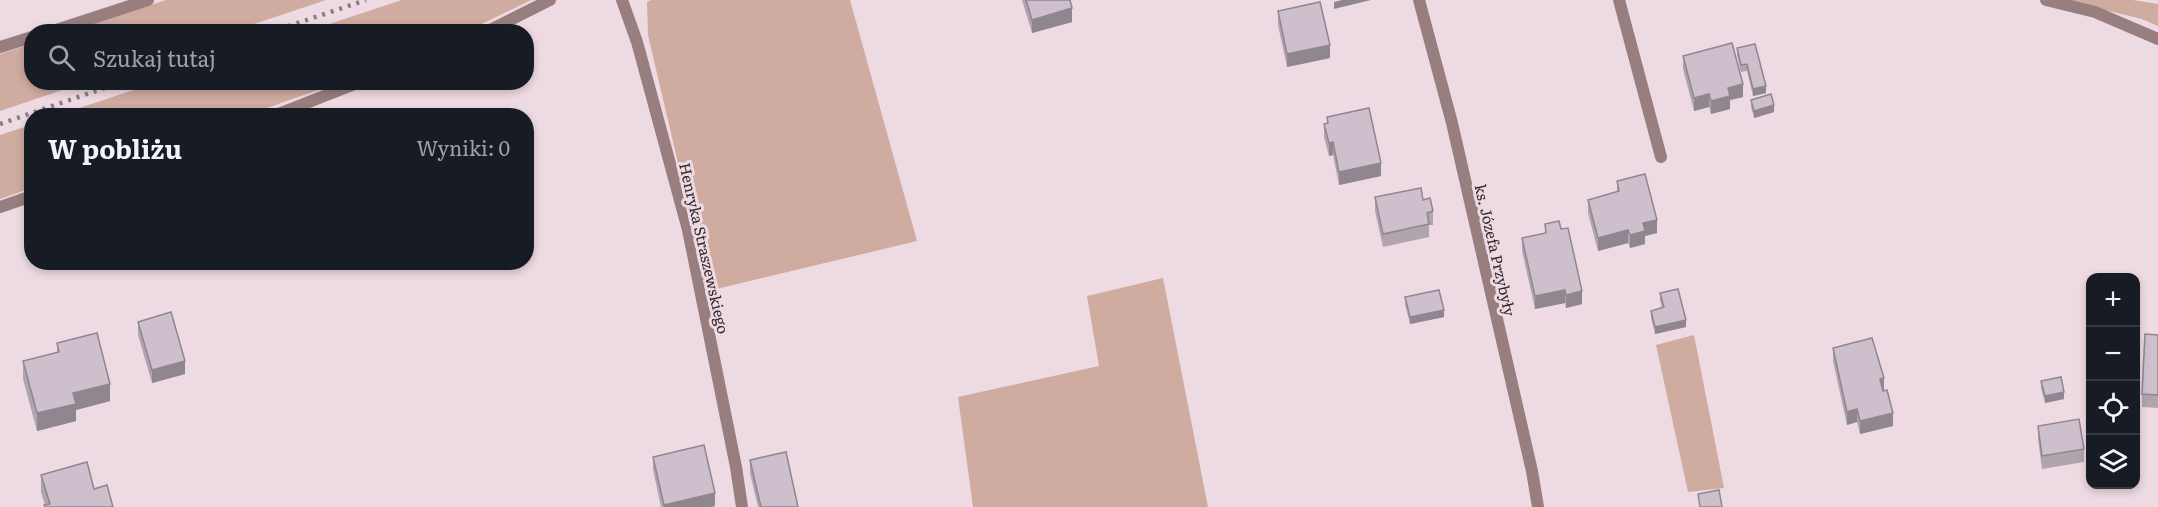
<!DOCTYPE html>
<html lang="pl">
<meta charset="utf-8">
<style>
:root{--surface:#171b24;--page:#20242c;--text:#f1f3f6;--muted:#9ea1a6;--line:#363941}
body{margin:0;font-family:Literata,serif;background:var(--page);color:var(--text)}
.controls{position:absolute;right:18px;bottom:18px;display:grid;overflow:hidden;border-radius:12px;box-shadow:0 3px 9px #0003}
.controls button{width:54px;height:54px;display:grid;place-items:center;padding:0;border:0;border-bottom:2px solid var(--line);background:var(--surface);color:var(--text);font:30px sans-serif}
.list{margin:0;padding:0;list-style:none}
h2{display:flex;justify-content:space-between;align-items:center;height:78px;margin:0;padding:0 24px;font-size:26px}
h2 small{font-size:20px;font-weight:400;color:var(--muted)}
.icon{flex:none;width:33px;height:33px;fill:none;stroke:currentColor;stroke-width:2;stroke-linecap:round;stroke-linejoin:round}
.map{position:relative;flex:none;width:2158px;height:507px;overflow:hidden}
.search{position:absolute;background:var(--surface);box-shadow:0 3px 9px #0003;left:24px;top:24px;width:510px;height:66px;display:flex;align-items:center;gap:15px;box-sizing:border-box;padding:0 21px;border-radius:24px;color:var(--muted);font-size:22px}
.panel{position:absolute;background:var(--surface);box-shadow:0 3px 9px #0003;left:24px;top:108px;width:510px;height:162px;border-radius:24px}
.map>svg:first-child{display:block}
.grass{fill:#d0ab9f}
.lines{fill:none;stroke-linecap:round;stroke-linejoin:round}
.lane{stroke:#987e7f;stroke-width:12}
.street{stroke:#987e7f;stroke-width:12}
.rail{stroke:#8a7d82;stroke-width:4.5;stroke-dasharray:3 6;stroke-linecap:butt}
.wall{fill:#b0a4af}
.shaded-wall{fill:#90868f}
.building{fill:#cdbfcc;stroke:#90868f;stroke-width:1.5}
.labels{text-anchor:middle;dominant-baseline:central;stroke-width:6;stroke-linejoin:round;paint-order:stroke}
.street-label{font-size:15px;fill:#322a2d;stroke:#eedae2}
</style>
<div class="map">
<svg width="2158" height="507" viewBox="0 0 2158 507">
<rect width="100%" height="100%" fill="#eedae2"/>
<path class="grass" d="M166 0H326L233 31 69 32Z
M402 0H531L467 31H308Z
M651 0H850L917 241 708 291 648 35 647 2Z
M2063 0H2133L2158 4V26L2142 19Z
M31 44 32 82 83 83 0 111V54Z
M155 83V82L338 83 247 115H58Z
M31 125V188L0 199V135Z
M1163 278 1208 507H973L958 397 1099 366 1087 296Z
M1694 335 1724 488 1688 492 1656 345Z"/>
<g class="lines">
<path class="lane" d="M1619 0 1661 157
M486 32 550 0
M273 116 360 82
M0 207 32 196"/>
<path class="street" d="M622 0 637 42 688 230 736 467 742 507
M1419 0 1452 123 1532 471 1538 507
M2046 0 2095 12 2158 39
M50 32 148 0
M0 47 32 37"/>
<path class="rail" d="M271 32 366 0
M0 124 122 82"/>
</g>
<path class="wall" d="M1022 0H1070L1072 22 1032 33Z
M1278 11 1330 58 1287 67 1278 25Z
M1737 48 1766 93 1753 96 1747 71 1741 72 1737 55Z
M1683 56 1743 97 1730 100V109L1711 114 1709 107 1694 111 1683 69Z
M1751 100 1774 112 1754 118 1751 107Z
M1327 117 1381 176 1339 185 1333 155 1329 156 1324 137V124L1327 123Z
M1617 181 1657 233 1645 236V244L1630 248 1628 243 1598 251 1588 213V200L1617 192Z
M1375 197 1423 200 1433 211V225H1429V237L1383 247 1375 211Z
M1545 224 1582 304 1566 308 1565 303 1535 309 1522 251V238L1545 233Z
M1660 293 1686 327 1655 334 1651 318V311L1662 308 1660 300Z
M1405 297 1444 317 1410 324 1405 304Z
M138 322 185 374 152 383 138 335Z
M2158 335V408L2142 407V394Z
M57 343 110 401 76 410V421L37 431 23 379V361L57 353Z
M1833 348 1884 391 1893 426 1860 434 1857 422 1847 425 1833 361Z
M2041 381 2064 399 2045 403 2041 388Z
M2038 426 2084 449V462L2042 469 2038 439Z
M653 457 715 506 711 507H661L653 470Z
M750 460 798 507H758L750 473Z
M41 475 94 489 113 507H44V505H45L41 492Z"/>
<path class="shaded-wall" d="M1342 0H1371L1334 9V2Z
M1072 8V22L1032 33V20Z
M1330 45V58L1287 67V54Z
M1743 84V97L1730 100V109L1711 114V101L1728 88Z
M1766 86V93L1753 96V89Z
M1709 94V107L1694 111V98Z
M1774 105V112L1754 118V111Z
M1333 142V155L1329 156V143Z
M1381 163V176L1339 185V172Z
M1657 220V233L1645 236V244L1630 248V235L1643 223Z
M1628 230V243L1598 251V238Z
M1565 290V303L1535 309V296Z
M1582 291V304L1566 308V295Z
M1444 310V317L1410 324V317Z
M1686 320V327L1655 334V327Z
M185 361V374L152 383V370Z
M1884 378V391L1880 392V379Z
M110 384V401L76 410V421L37 431V413L73 393Z
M2064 392V399L2045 403V396Z
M1857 409V422L1847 425V412Z
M1893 413V426L1860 434V421Z
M715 493V506L711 507H664V505Z"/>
<path class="building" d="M1026 0H1070L1072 8 1032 20Z
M1320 2 1330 45 1287 54 1278 11Z
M1732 43 1743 84 1728 88 1730 96 1711 101 1709 94 1694 98 1683 56Z
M1755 44 1766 86 1753 89 1747 64 1741 65 1737 48Z
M1771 94 1774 105 1754 111 1751 100Z
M1369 108 1381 163 1339 172 1333 142 1329 143 1324 124 1328 123 1327 117Z
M1645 174 1657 220 1643 223 1645 231 1630 235 1628 230 1598 238 1588 200 1619 191 1617 181Z
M1421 188 1423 200 1430 198 1433 211 1427 213 1429 224 1383 234 1375 197Z
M1559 221 1561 229 1568 228 1582 291 1566 295 1565 290 1535 296 1522 238 1546 233 1545 224Z
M1678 289 1686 320 1655 327 1651 311 1664 307 1660 293Z
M1439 290 1444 310 1410 317 1405 297Z
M171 312 185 361 152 370 138 322Z
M97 333 110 384 73 393 76 404 37 413 23 361 59 352 57 343Z
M2145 334 2158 335V395L2142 394Z
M1872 338 1884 378 1880 379 1883 391 1887 390 1893 413 1860 421 1857 409 1847 412 1833 348Z
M2061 377 2064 392 2045 396 2041 381Z
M2079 419 2084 449 2042 456 2038 426Z
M704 445 715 493 664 505 653 457Z
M786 452 798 507H761L750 460Z
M87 462 94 489 107 485 113 507H45L44 505 50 504 41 475Z
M1719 490 1722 507H1700L1698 494Z"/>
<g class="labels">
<g class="street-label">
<text transform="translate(705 248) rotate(77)">Henryka Straszewskiego</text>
<text transform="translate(1496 250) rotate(77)">ks. Józefa Przybyły</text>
</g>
</g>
</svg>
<div class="controls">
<button>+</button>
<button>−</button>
<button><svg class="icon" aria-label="locate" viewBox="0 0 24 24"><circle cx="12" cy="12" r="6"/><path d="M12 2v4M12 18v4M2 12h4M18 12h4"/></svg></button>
<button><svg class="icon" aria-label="layers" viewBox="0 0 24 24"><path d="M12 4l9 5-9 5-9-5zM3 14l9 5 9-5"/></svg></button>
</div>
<div class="search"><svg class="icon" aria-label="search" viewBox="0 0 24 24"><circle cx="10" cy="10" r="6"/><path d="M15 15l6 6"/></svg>Szukaj tutaj</div>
<section class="panel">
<h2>W pobliżu<small>Wyniki: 0</small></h2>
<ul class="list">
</ul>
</section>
</div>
